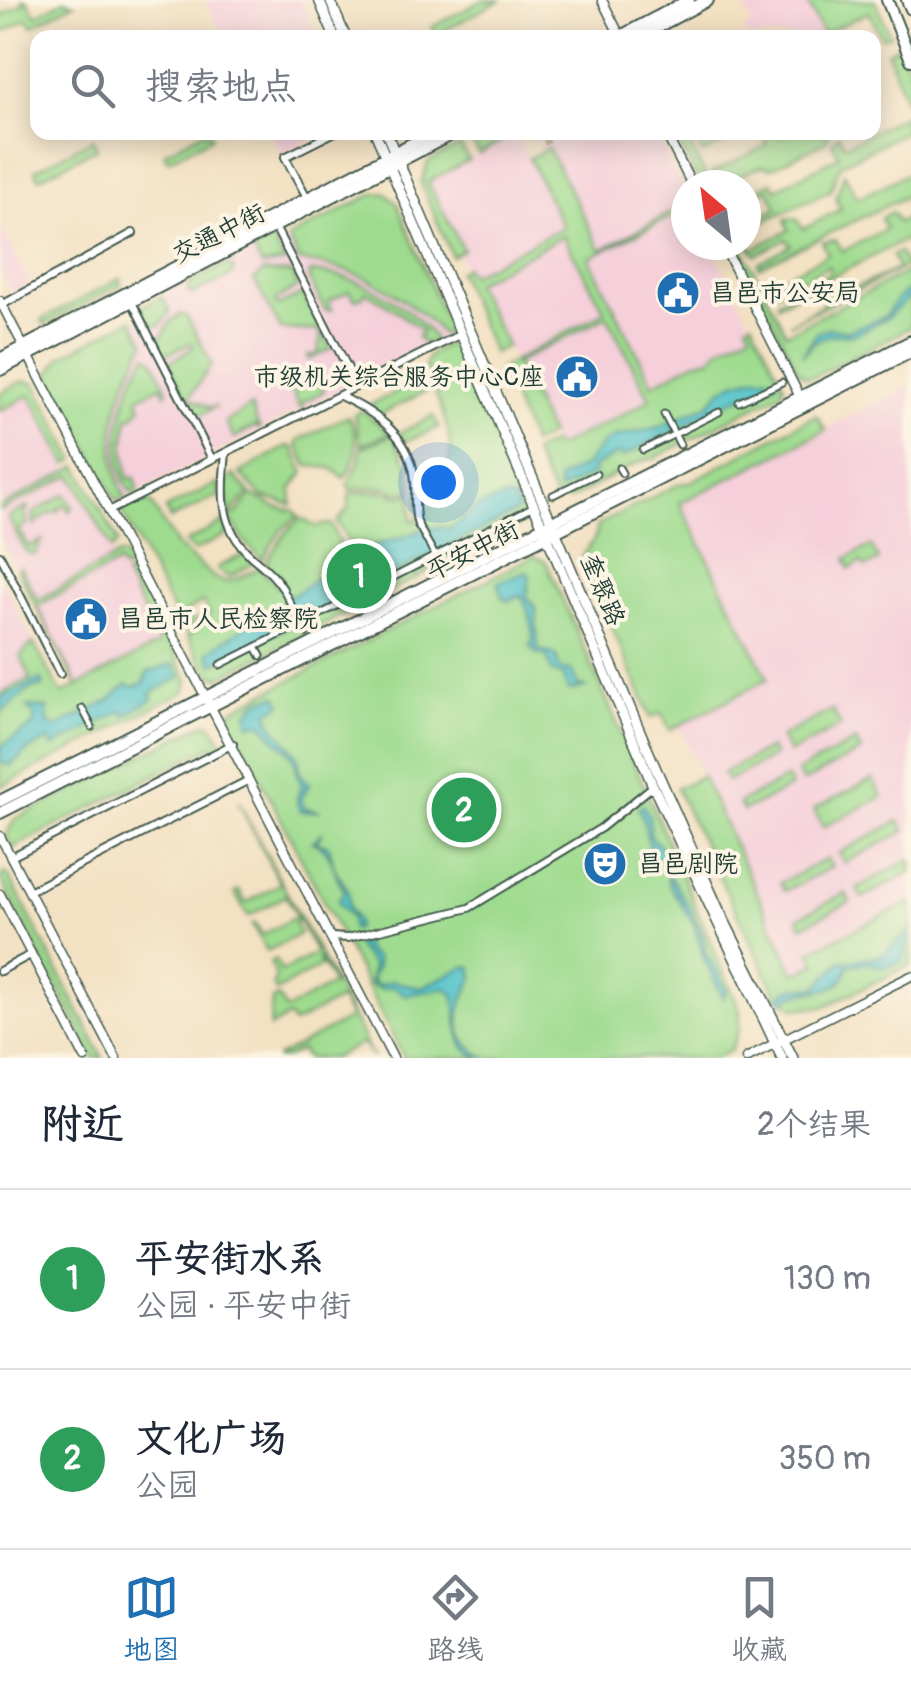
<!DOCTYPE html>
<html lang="zh">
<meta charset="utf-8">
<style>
:root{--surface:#fff;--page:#f2f2f3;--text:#1f2937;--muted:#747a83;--line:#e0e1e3;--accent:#1f6fb2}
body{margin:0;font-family:Pangolin,"LXGW WenKai TC",sans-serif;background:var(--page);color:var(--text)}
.compass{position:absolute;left:671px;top:170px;width:90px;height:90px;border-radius:50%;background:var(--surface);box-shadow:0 5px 25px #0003;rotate:331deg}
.you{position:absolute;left:438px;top:482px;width:35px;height:35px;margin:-25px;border:8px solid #fff;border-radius:50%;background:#1a73e8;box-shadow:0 0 0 15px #1a73e833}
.badge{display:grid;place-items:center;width:65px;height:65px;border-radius:50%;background:var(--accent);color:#fff;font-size:32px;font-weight:700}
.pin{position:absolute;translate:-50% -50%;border:5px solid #fff;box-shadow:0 2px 10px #0006}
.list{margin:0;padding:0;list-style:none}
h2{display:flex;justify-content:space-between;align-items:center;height:130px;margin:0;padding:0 40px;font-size:42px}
h2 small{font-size:32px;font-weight:400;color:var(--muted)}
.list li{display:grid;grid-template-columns:65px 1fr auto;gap:30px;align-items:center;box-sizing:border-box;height:180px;padding:0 40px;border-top:2px solid var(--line)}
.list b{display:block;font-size:38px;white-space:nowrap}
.list p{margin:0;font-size:32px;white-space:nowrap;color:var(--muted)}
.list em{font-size:32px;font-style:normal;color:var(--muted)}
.icon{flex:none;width:55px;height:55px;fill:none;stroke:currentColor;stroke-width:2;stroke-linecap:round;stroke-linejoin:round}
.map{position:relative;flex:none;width:911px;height:1058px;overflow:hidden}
.search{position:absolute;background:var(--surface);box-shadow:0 5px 25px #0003;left:30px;right:30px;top:30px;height:110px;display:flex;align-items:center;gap:25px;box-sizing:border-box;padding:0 35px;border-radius:20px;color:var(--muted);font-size:38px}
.sheet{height:490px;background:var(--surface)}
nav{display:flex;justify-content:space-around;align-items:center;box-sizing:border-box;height:140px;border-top:2px solid var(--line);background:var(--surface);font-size:28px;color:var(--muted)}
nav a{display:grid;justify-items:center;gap:5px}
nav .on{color:var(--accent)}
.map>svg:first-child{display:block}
.built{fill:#f5cfda}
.green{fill:#9fdb8f;stroke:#5f8c62;stroke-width:2.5}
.water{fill:#56c4cb;stroke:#3a8080;stroke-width:2.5}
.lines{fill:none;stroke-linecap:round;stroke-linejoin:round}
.minor-tunnel{stroke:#c9c0a6;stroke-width:6;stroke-dasharray:6 3;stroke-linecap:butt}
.pedestrian-casing{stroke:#3f5649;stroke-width:9}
.minor-casing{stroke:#3f5649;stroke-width:10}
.tertiary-casing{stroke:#3f5649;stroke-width:11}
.secondary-casing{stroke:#3f5649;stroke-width:12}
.primary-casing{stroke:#3f5649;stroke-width:14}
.pedestrian{stroke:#fff;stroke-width:5}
.minor{stroke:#fff;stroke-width:6}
.tertiary{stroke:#fff;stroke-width:8}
.secondary{stroke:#fff;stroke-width:9}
.primary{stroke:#fff;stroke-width:10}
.labels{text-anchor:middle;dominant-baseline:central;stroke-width:8;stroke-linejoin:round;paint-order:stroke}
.street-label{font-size:25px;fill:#1f3d34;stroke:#fcf5e5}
.poi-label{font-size:25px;fill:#1f3d34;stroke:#fcf5e5;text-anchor:start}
</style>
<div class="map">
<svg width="911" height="1058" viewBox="0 0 911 1058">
<rect width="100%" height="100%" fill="#fcf5e5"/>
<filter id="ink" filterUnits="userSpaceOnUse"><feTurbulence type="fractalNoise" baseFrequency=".01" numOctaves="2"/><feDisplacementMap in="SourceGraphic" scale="20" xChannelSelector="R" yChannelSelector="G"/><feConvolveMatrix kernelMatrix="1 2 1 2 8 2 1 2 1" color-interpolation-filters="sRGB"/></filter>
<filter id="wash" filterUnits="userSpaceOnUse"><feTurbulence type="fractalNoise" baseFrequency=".0048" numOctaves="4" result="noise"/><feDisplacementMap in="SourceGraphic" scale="40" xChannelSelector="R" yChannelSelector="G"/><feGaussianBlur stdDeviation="2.25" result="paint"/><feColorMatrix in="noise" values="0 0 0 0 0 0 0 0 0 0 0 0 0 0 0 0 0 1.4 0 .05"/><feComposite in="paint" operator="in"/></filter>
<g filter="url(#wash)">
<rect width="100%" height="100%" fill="#f3e1c3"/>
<path class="built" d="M212 0H300L316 37H224L206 2Z
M749 0H806L823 34 815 37H749L744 29 753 24 743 3Z
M271 133H325L282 154Z
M516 133 563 226 469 275 429 198 428 182Z
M532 133H654L686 195V245H711L754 330 721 347 711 358 694 362 653 385 589 258 601 250 548 149 542 151Z
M379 193 390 195 397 203 451 334 117 502 49 374 54 371 58 360 143 314 140 308 271 238 277 243 288 238Z
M0 225 30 283 12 293 0 270Z
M568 227 651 399 556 449 515 361 471 278Z
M911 386V917L795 974 594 545Z
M30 395 160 644 77 686 0 537V411Z
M0 577 47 670 0 694Z"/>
<path class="green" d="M22 0H27L36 15 64 0 74 3 32 26 28 19 0 34V16L23 4Z
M483 0H500L435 36 432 27Z
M806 0H875L890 35 882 38 869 12 823 34Z
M899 45 911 74V115L887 52Z
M903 116 906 131 840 165 830 191 746 229V204L754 220 777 208 768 189 746 200V195L772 182 776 189 839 156 832 143 838 134 845 145Z
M202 132 210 133 212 137 168 160 164 153Z
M484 133H512L513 134 479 154 471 140Z
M674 133H684L710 185H700Z
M711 133V132L745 133 702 154 696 140Z
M762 133H777L780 138 792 133H830L826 141 772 168 761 166 718 185 712 173 767 145Z
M93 139 97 148 39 178 35 170Z
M460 145 469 160 428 182 463 250 452 256 421 183 428 162Z
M548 148 601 250 686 204V209L589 258 653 384 694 362 711 358 721 347 751 332 747 324 752 321 784 385 781 393 654 458C633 461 591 489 569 500L554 497 533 453 553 443 556 448C588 431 621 418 650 399L607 316 516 363 550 435 532 444 500 369 605 311 563 236 474 283 507 346 493 353 458 272 465 267 470 275 563 227 529 158Z
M911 172V194L759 267 758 263 791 245 786 239 756 255 746 242 753 249 789 230 785 219 796 218 803 229 841 209 836 198 844 173 858 198Z
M385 193 397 203 451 334H442C401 291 359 268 299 261L288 238 373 194Z
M892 212 898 223 911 217V237L778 304V300L831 272 828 266 775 292 768 285 828 254 822 242 836 240 843 251 886 229 881 218Z
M271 238 285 262 262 266 253 249Z
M734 245H741L786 333 911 270V327L813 377H806L798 371Z
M899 252 905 264 911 261V264L789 324 825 303 820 292 834 283 841 294 898 269 892 256Z
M225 265 233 267V275L193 294 188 292 189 284Z
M264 272 293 273 298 287 275 301 278 306 303 294 331 349 309 360 307 356 318 354 321 331 281 329 254 280Z
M311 272C357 274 406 302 434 338L433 343 424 344 417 337 422 331 391 307 365 292 362 297 355 299 349 291 328 302 332 310H325L308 277Z
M121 278V285L45 325 42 320Z
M162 297 170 312 160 325 151 327 140 308Z
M181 314 187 317 212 364 189 398 211 408 217 406 196 417 169 363 194 347 191 343 165 355 158 342 171 321Z
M132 319 145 343C117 391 101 445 125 498L117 502 49 374 61 357Z
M454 341C467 372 527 498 524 523L220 677 208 674 187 636 198 629V620L209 614 203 602 187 611 194 624 184 632 121 510 141 500 150 502 178 547 216 579 224 582 234 580 259 568 279 588 284 585 279 574 265 564 284 535 300 518 315 526 331 524 343 552 352 548 337 522 348 509 350 493 383 491 399 496 411 495 412 521 419 519C413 489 420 486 446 473 460 442 436 397 425 367 426 351 441 348 454 341Z
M147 355 154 360 168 391 166 394 161 386 138 398 141 407 134 416 128 417 124 448 128 478H135L138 491 133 494C103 465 124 384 147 355Z
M316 376 324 391 302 403 303 408 299 407 290 386Z
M421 380 427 391 381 414 371 408 370 405Z
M23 381 35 383 75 460 67 464 30 395 0 411V393Z
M251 406 260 430 256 426 234 438 226 422Z
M362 410 390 433 361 445 354 414Z
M816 415 826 430 680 503 768 679 670 730 661 713 651 718 582 557 596 536 598 525 679 484 690 482Z
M348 416C360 435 359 460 344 478L331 468 308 466 297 445 299 440Z
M433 416 439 427 405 442 400 433Z
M392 435 408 464 412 492H395L386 487 350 489 348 484 359 462 361 448Z
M288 446 293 448 304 472 292 489V505L262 497 240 473Z
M78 466 118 542 112 550 72 475 0 511V507Z
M234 475 250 493 229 514 225 482Z
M216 484 219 485V496L170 519 166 509Z
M65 494 73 508 69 511 65 505 58 509 59 511 48 514 34 525 33 514Z
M252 495 276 507 295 511 298 516 281 530 262 560 243 540 229 517 237 513Z
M29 506 25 512 27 524 19 529 29 547 42 540 36 554 32 555 26 552 8 517Z
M224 522 228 534 194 551 185 543Z
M871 546 879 560 866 567 861 562 850 569 846 559Z
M245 554 254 563 229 577 217 570 218 567Z
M119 555 125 556 131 566 123 570 119 563 37 606 78 686 159 644 157 639 165 635 188 680 186 691 0 787V694L31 678 20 656 33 643 62 694 77 686 17 569 20 567 38 600Z
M534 556 546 562C613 710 675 861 740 1010V1027L731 1050 714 1058H404L229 718 232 710Z
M133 571 162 627 154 632 125 575Z
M832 710 841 726 789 753 780 737Z
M206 723 213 726 224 746 218 750 214 745 11 849 6 836 15 819Z
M856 741 861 751 803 782 797 772Z
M770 748 774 756 727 781 723 773Z
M702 776 795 974 816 964 810 951 911 902V965L823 1007 796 1008 778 997 676 788Z
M787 778 791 787 743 811 739 803Z
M873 779 882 797 823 827 814 809Z
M238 801 355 1021 373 1058 363 1043 333 1058H306L301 1050 285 1058H276L350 1018 340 999 293 1024 289 1017 270 1027 272 1000 278 997 286 1010 333 984 318 957 321 966 276 991 273 985 276 975 270 962 275 959 282 971 316 953 286 896 248 916 235 893 239 891 246 903 280 884Z
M899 821 905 831 844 863 839 853Z
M827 859 832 867 784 891 780 883Z
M911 859V872L862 898 857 888Z
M4 873 8 875 103 1058H94L0 878Z
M846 893 850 902 802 926 798 918Z
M295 917 298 921 294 923 300 934 267 951 252 924 255 923 262 935Z"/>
<path class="water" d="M911 289V296L886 319 856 334 828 335 814 342 802 355 818 332 829 328 848 331 877 320 885 316 899 297Z
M755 377H772L776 383 735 399 623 457 620 453 593 467 595 473 559 491 558 479 585 466 603 443 614 437 659 427 708 405 721 390 735 382Z
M505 498 515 500 518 509 515 513 213 664 208 652 253 621 262 625C276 618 278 611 285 598L298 592 343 559 372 546 412 534 427 527 451 528 479 506Z
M527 572 530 576 527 596 536 609 538 649 556 655 560 669 572 671 578 686 587 687 569 691 563 675 552 672 547 656 537 654 531 647C537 629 528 612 522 595L507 601 501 596 498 582Z
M173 664 181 677 151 693 153 699 126 715 123 711 53 747 49 740 27 751 10 766 0 762V747L33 726 35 716 27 707 47 708 48 724 57 727 109 701 127 684 132 687 144 683 148 672Z
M41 679 44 686 31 689 0 713V698Z
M277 695 282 704 269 712C273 740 303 744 299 772L309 784 301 800 305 808 320 811H301C294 802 298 794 302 785 296 776 297 772 295 762 292 750 281 745 274 738 265 728 267 721 249 724L248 713 258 701Z
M643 805 649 816 651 837 667 853 666 858 661 862C642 846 650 826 638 808Z
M323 832 316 842 329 846 334 868 348 890 349 908 357 921 356 929 352 930 351 917 338 902 344 890C332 873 335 849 313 842Z
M668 874 691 910 703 937 705 951 727 990 723 998 703 956 694 924 668 883Z
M911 930 903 960 886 968 867 963 849 965C847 970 846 976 842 980 829 997 800 986 784 1001L778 997 791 988 817 987 840 962 881 956Z
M360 939H364L365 950 376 958 377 966 371 977 375 986 393 981 420 988 466 966 472 967 474 977C457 1007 447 1042 488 1058 452 1058 459 1018 454 994L445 988 406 995 394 987 381 989 370 984 372 965 357 947Z"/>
</g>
<g filter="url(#ink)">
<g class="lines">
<path class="minor-tunnel" d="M541 132 548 144"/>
<defs>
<path id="pedestrian" d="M739 402 782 382
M664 414 680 445
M643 450 719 412
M619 468 622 473
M553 495 596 474
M418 525 441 566
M486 530 491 540
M283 589 306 633
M369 589 374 599
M256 647 261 656
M220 665 534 506
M82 708 92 727"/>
<path id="minor" d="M308 199 285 157 335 132
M275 227 357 386
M132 302 212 459
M0 306 133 233
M340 396C377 413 414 439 415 484 416 499 413 510 418 525
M226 453C222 492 219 526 250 555 263 567 274 574 283 589
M111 510 461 334
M0 555 60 674
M11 857 233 744
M29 891 249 780
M331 937 348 938 469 908 601 828 653 786
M0 971 32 954"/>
<path id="tertiary" d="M602 0 621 38
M665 132 692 185
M723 245 802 401
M0 301 393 1058
M0 836 116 1058
M0 894 85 1058
M746 1058 911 976"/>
<path id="secondary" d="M319 0 335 38
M330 0 346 38
M375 132 653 786 782 1058
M386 132 656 769 719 910 793 1058"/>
<path id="primary" d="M887 0 911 60
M907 0 911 9
M617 38 689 0
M637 38 708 0
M0 359 434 132
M0 370 456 132
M0 801 911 341
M0 813 911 352"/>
</defs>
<use href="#pedestrian" class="pedestrian-casing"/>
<use href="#minor" class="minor-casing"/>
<use href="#tertiary" class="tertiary-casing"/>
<use href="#secondary" class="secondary-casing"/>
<use href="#primary" class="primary-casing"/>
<use href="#pedestrian" class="pedestrian"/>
<use href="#minor" class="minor"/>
<use href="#tertiary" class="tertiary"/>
<use href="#secondary" class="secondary"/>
<use href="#primary" class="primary"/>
</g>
</g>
<defs>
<symbol id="civic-disc" viewBox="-11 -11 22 22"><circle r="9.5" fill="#1f6fb2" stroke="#fcf5e5"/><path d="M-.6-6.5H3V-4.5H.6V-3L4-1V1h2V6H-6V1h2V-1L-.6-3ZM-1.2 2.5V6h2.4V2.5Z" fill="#fff"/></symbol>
<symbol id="theatre-disc" viewBox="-11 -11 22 22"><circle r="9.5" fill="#1f6fb2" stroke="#fcf5e5"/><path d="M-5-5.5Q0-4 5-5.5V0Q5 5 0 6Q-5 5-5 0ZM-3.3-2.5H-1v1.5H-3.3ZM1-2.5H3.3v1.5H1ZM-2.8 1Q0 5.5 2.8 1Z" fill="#fff"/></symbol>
</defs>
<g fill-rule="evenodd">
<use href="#civic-disc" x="653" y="268" width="50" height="50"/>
<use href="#civic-disc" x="552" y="352" width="50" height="50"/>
<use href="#civic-disc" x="61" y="594" width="50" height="50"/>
<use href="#theatre-disc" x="580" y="839" width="50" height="50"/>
</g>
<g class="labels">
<g class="street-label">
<text transform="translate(219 234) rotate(-27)">交通中街</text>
<text transform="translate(473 551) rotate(-27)">平安中街</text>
<text transform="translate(602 590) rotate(67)">奎聚路</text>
</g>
<g class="poi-label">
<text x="710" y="293">昌邑市公安局</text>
<text x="544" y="377" text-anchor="end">市级机关综合服务中心C座</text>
<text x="118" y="619">昌邑市人民检察院</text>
<text x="638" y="864">昌邑剧院</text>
</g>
</g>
</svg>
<svg class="compass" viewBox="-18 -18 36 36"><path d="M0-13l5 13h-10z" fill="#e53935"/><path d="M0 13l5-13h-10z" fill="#747a83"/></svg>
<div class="you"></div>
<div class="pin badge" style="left:359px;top:576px;background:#2e9e5b">1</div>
<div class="pin badge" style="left:464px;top:810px;background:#2e9e5b">2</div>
<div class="search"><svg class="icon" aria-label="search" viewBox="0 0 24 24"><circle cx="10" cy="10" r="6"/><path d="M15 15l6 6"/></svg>搜索地点</div>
</div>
<section class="sheet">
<h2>附近<small>2个结果</small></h2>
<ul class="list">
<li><span class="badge" style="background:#2e9e5b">1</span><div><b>平安街水系</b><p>公园 · 平安中街</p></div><em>130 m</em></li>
<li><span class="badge" style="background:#2e9e5b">2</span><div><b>文化广场</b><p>公园</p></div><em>350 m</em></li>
</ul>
</section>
<nav>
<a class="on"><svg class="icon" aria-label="map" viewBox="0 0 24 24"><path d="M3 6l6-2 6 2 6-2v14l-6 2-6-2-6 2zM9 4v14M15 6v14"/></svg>地图</a>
<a><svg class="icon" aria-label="directions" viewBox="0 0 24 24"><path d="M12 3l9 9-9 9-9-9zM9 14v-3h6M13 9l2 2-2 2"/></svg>路线</a>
<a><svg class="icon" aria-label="saved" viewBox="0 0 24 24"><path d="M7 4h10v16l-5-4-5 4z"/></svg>收藏</a>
</nav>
